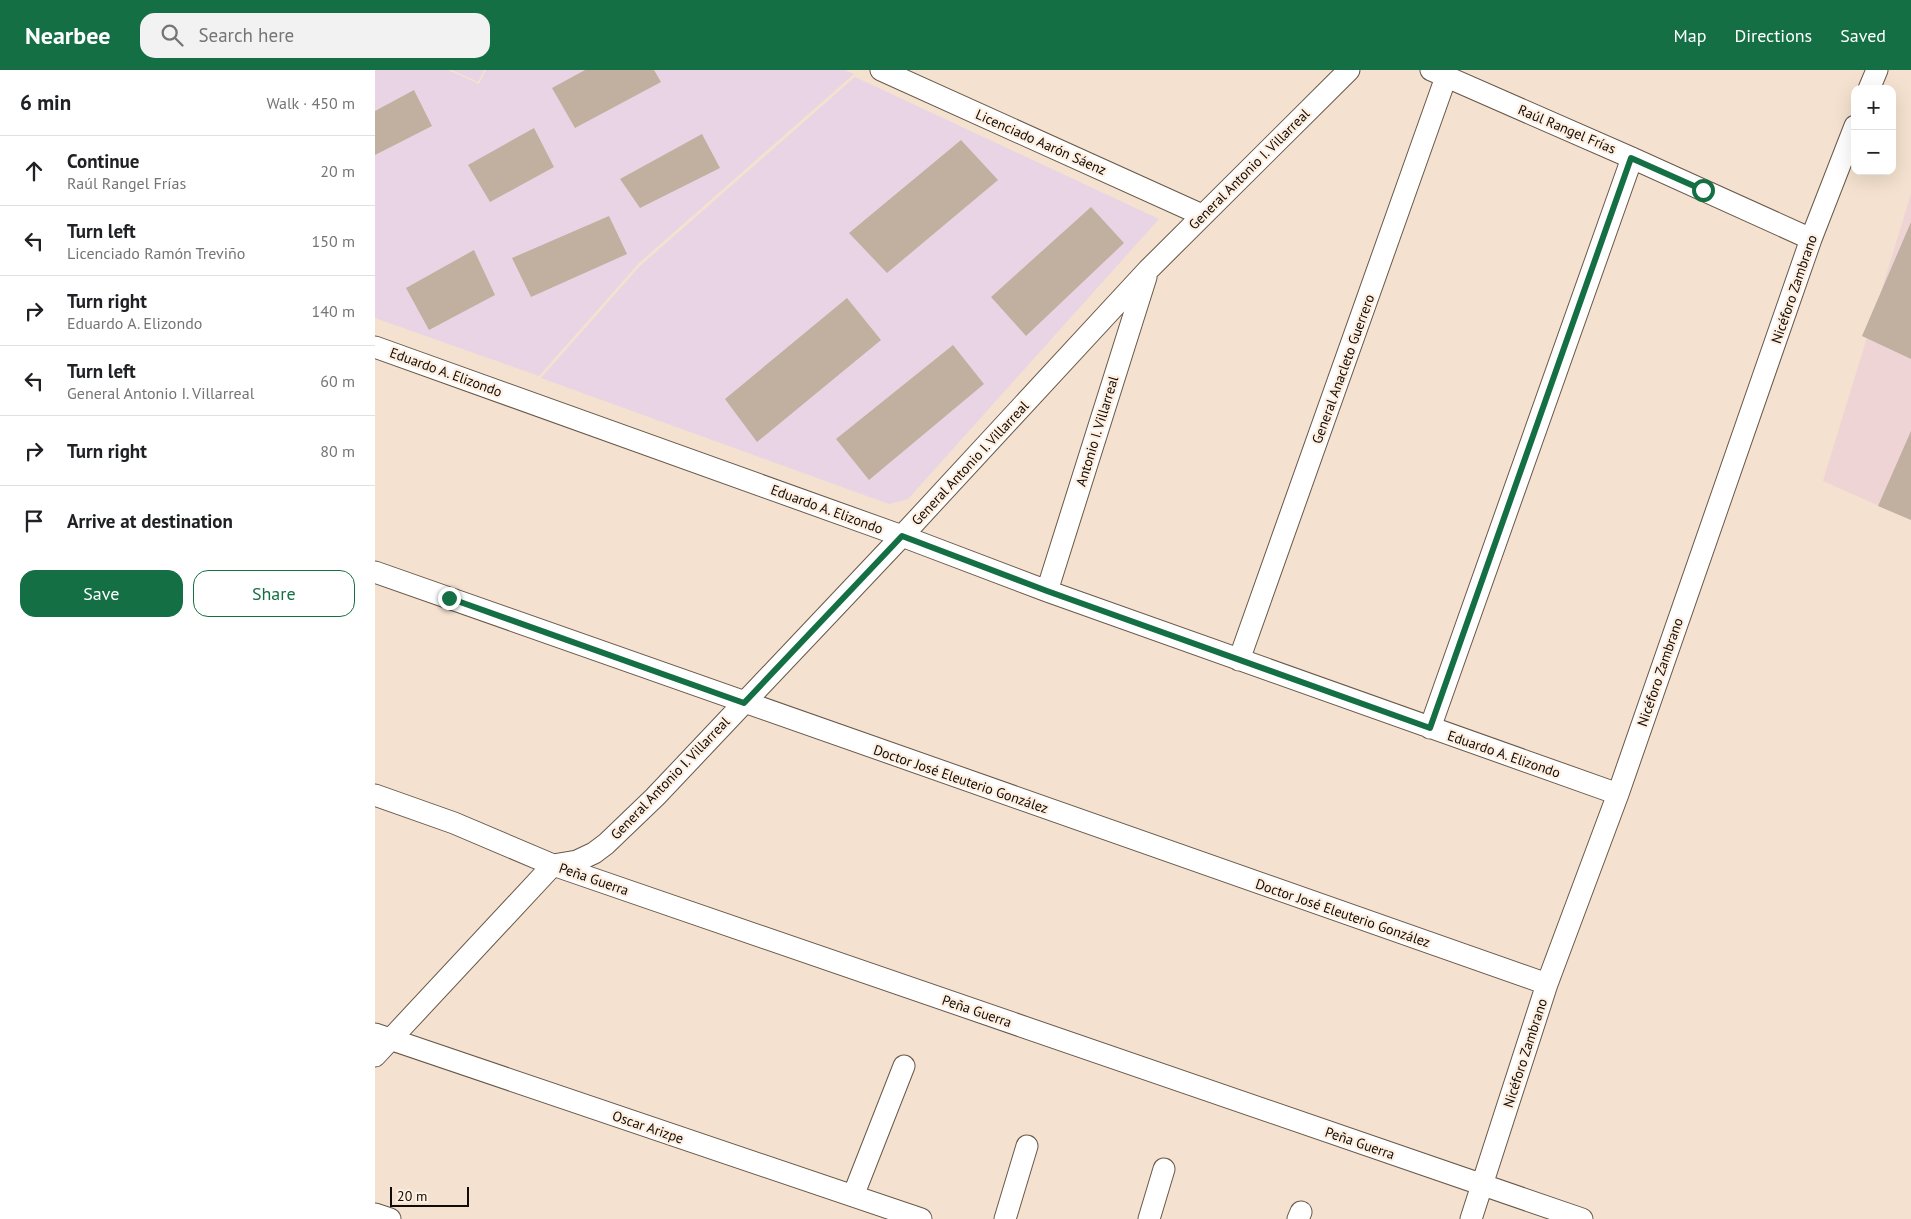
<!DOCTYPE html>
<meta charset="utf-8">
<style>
:root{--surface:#fff;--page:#f2f2f2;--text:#202124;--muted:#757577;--line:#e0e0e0;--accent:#147044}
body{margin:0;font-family:"PT Sans",sans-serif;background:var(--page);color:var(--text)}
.controls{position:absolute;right:15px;top:15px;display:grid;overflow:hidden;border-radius:10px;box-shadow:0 5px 20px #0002}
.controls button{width:45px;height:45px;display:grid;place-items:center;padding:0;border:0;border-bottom:1px solid var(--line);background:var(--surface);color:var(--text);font:25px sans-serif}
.scale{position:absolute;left:15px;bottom:12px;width:79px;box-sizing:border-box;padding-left:5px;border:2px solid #100b05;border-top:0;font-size:14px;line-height:18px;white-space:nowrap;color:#100b05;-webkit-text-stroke:4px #feefe1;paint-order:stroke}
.stop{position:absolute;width:15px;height:15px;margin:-11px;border:4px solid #147044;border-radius:50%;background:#fff}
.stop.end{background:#147044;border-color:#fff;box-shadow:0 1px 5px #0008}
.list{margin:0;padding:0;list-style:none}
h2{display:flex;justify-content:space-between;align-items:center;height:65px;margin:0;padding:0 20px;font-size:21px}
h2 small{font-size:16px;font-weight:400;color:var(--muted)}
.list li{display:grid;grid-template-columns:32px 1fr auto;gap:15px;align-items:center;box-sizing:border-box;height:70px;padding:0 20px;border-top:1px solid var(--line)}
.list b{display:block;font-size:19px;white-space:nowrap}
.list p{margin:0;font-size:16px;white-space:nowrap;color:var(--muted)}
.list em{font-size:16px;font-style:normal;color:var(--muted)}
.actions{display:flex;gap:10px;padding:15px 20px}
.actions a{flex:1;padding:11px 0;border:1px solid var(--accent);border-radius:15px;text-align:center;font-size:18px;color:var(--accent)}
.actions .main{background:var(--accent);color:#fff}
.icon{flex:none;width:28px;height:28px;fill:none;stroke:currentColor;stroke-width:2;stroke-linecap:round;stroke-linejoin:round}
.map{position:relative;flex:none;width:1536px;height:1149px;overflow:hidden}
header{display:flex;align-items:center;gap:30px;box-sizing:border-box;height:70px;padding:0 25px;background:var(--accent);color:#fff}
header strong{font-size:24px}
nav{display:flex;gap:28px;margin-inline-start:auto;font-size:18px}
.search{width:350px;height:45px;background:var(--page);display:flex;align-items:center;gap:12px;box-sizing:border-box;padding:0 18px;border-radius:15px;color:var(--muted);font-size:19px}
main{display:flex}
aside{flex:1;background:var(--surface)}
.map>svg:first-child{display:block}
.industrial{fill:#eed4d5}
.education{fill:#e8d4e4}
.building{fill:#c1b09f}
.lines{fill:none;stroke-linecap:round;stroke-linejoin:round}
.minor-casing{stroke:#685849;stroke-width:23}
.minor{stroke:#fff;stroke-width:21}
.route{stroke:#147044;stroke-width:6}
.labels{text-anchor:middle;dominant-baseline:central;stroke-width:4.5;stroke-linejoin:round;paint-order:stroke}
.street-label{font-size:14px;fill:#100b05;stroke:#feefe1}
</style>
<header>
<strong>Nearbee</strong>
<div class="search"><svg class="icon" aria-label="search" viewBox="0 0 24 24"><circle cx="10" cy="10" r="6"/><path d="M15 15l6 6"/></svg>Search here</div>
<nav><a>Map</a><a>Directions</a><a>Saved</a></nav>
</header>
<main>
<aside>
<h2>6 min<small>Walk · 450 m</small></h2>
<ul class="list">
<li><svg class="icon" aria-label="ahead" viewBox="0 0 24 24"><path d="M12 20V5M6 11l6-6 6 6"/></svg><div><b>Continue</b><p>Raúl Rangel Frías</p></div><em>20 m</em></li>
<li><svg class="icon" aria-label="left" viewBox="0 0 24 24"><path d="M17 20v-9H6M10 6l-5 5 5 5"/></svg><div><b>Turn left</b><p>Licenciado Ramón Treviño</p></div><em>150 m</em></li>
<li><svg class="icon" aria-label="right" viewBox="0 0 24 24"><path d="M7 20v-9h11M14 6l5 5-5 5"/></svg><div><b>Turn right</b><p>Eduardo A. Elizondo</p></div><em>140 m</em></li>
<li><svg class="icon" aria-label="left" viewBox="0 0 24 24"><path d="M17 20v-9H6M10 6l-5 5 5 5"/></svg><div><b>Turn left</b><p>General Antonio I. Villarreal</p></div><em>60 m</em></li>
<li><svg class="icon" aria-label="right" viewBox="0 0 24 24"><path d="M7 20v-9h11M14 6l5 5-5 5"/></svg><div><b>Turn right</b></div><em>80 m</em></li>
<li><svg class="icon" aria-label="arrive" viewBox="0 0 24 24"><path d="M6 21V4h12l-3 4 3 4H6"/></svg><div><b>Arrive at destination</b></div></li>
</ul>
<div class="actions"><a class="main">Save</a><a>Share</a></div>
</aside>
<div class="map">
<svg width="1536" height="1149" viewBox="0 0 1536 1149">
<rect width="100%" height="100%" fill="#f4e1cf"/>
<path class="industrial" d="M1536 124V450L1448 411Z"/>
<path class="education" d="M0 0H73L104 14 111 0H469L479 4 264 193 164 306 0 248Z
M77 0H109L103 12Z
M480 7 784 149 533 429 514 434 166 308 265 196Z"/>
<path class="building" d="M210 0H279L286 12 200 58 177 18Z
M39 20 57 56 0 85V41Z
M159 58 179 97 115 132 93 95Z
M327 64 345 98 265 138 245 109Z
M586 70 623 110 512 203 474 163Z
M716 137 749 173 651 266 616 227Z
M234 146 252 184 156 227 137 188Z
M1536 152V289L1487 266Z
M99 180 120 225 54 260 31 218Z
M472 228 506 270 382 372 350 329Z
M578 275 609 314 494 410 461 369Z
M1536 361V450L1503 436Z"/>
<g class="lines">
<defs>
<path id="minor" d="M506 0 827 145
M1056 0 1257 88 1436 169
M1494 19 1502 0
M0 277 527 466 672 521 1243 724
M0 502 1172 914
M672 521 771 207
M864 590 1071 7
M1055 658 1257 88
M0 725 79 753 178 795 1207 1149
M0 964 546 1149
M0 986 178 795 202 791 219 783 231 774 280 727 527 466 773 200 974 0
M478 1126 529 996
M0 1144 15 1149
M630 1149 652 1076
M774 1149 789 1099
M923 1149 926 1142
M1096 1149 1172 914 1243 724 1436 169 1480 56"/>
</defs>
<use href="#minor" class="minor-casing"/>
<use href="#minor" class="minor"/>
</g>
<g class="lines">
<path class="route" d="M74 528 369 633 527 466 672 521 1055 658 1256 88 1328 120"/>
</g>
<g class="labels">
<g class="street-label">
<text transform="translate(1192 59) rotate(23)">Raúl Rangel Frías</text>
<text transform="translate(666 72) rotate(24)">Licenciado Aarón Sáenz</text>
<text transform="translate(874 99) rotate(-45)">General Antonio I. Villarreal</text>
<text transform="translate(1419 219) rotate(-71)">Nicéforo Zambrano</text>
<text transform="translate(968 299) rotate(-70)">General Anacleto Guerrero</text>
<text transform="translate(71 302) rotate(20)">Eduardo A. Elizondo</text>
<text transform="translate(722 361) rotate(-73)">Antonio I. Villarreal</text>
<text transform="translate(595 393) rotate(-47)">General Antonio I. Villarreal</text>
<text transform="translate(452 439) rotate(20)">Eduardo A. Elizondo</text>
<text transform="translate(1285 602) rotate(-71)">Nicéforo Zambrano</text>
<text transform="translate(1129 684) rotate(19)">Eduardo A. Elizondo</text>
<text transform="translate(295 708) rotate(-46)">General Antonio I. Villarreal</text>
<text transform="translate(586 709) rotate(19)">Doctor José Eleuterio González</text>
<text transform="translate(219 809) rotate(19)">Peña Guerra</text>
<text transform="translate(968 843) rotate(19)">Doctor José Eleuterio González</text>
<text transform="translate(602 941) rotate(19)">Peña Guerra</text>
<text transform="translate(1150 983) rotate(-72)">Nicéforo Zambrano</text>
<text transform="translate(273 1057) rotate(19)">Oscar Arizpe</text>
<text transform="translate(985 1073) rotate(19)">Peña Guerra</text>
</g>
</g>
</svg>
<div class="controls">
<button>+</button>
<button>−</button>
</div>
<div class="scale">20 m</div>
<div class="stop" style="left:1328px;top:120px"></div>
<div class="stop end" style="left:74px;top:528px"></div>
</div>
</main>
